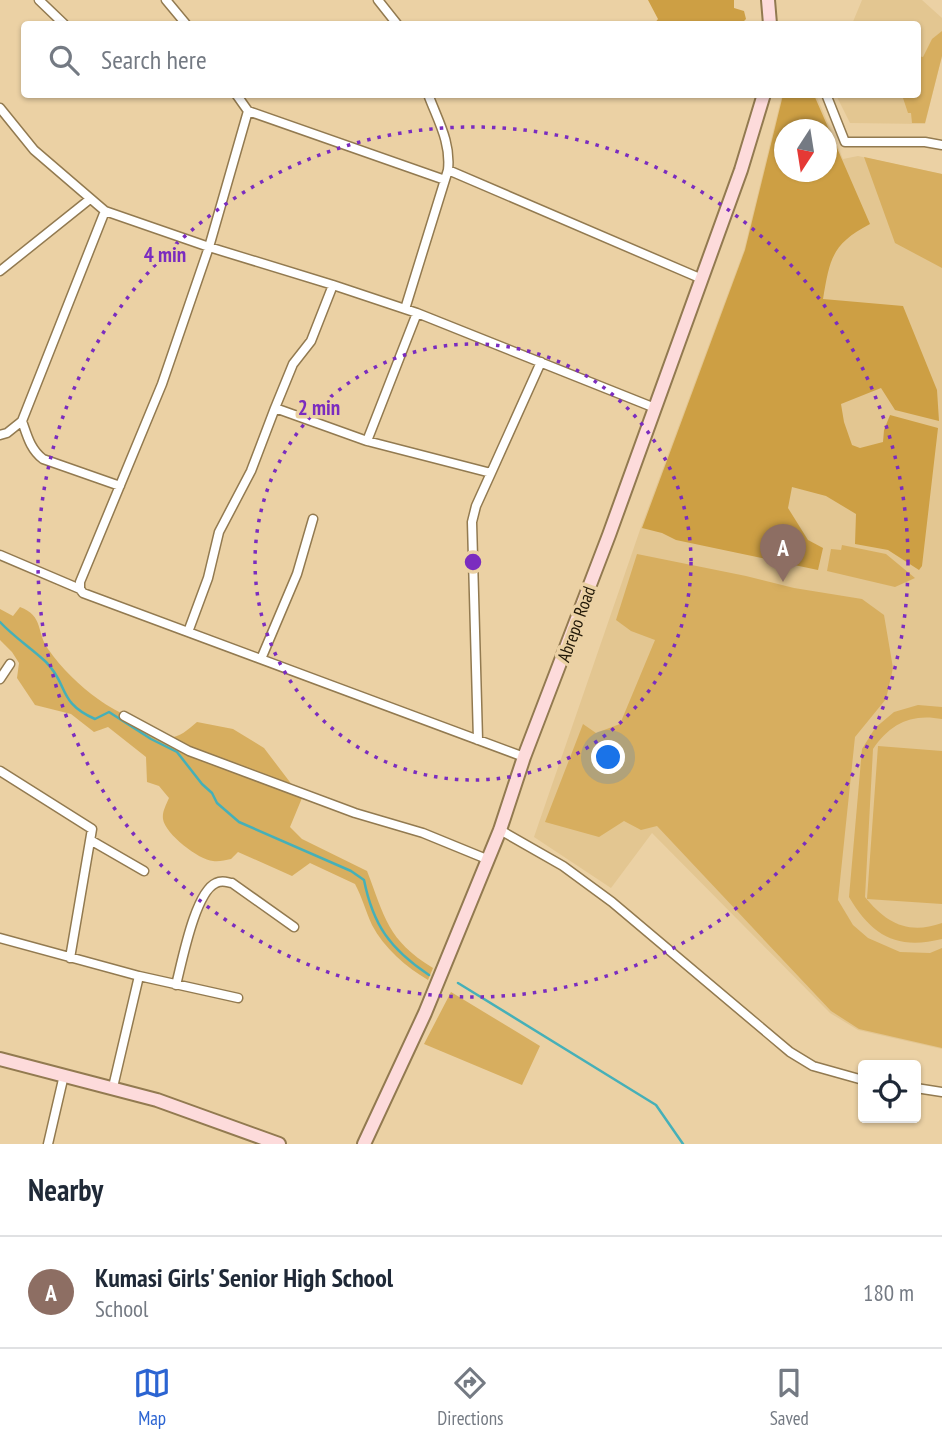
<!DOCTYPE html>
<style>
:root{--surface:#fff;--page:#f6f6f7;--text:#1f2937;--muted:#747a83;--line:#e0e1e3;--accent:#2b64d2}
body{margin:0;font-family:"PT Sans Narrow",sans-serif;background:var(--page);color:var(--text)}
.controls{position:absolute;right:21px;bottom:21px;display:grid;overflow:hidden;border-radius:7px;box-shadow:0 2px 5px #0004}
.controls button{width:63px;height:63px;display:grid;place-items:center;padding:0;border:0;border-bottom:2px solid var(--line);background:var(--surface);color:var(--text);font:35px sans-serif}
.compass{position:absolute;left:774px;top:119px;width:63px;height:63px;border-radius:50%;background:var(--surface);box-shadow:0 2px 5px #0004;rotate:192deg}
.you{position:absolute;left:609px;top:758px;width:24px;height:24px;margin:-18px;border:5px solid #fff;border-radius:50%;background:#1a73e8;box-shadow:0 0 0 10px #1a73e833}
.badge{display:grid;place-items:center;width:46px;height:46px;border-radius:50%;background:var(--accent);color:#fff;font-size:23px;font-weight:700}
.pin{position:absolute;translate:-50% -58px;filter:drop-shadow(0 2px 4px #0008)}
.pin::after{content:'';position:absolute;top:37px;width:24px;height:21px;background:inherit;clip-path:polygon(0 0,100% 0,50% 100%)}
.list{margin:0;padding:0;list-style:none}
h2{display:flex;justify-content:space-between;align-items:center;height:91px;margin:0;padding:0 28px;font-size:30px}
h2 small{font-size:23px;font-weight:400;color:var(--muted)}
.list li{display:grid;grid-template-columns:46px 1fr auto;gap:21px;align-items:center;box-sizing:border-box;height:112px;padding:0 28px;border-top:2px solid var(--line)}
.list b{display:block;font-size:26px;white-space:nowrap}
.list p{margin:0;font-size:23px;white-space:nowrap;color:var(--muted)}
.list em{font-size:23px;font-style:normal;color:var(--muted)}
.icon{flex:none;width:38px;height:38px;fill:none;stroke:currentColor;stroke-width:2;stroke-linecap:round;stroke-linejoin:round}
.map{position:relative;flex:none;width:942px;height:1144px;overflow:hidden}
.search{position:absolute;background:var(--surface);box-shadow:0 2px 5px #0004;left:21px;right:21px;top:21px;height:77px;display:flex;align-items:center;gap:18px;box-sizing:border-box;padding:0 24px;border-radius:7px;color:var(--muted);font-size:26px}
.sheet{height:203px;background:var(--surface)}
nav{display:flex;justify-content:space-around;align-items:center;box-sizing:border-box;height:98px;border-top:2px solid var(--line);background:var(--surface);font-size:19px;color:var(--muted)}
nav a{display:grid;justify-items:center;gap:4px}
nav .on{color:var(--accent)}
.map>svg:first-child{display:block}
.built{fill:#e3c691;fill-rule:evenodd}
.green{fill:#d7ae5f}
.forest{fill:#cd9f44;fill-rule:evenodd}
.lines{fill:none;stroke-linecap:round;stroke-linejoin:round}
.stream{stroke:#46b0b8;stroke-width:2.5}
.street-casing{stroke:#927a50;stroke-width:11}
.secondary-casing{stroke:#927a50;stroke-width:16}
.street{stroke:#fff;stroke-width:8}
.secondary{stroke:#fddbdb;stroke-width:12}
.ring{fill:none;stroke:#7b2cbf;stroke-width:3.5;stroke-dasharray:3.5 7}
.labels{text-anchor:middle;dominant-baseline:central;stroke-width:7;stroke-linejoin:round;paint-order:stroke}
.street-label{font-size:18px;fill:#211807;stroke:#ebd1a4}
.centre{fill:#7b2cbf;stroke:#ebd1a4;stroke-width:3.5}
.ring-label{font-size:21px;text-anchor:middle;font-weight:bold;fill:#7b2cbf;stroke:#ebd1a4;stroke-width:7;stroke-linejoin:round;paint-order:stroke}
</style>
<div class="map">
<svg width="942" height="1144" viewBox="0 0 942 1144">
<rect width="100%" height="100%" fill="#ebd1a4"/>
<path class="built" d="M862 0H922L942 18V56L925 124 850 123 836 95 918 94V24H852Z
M782 95H816L843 159 858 156 942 174V1049L858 1030 830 1013 652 833 611 888 534 837 640 530 744 250ZM785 130H827V172H785Z"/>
<path class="green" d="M942 31V56L925 123H912L911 113H908L902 95 918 94V56L923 57 932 39Z
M864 157 942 174V268L895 243Z
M842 545 886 554 915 578 895 587 827 571 831 549 841 550Z
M637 554 746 576 794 588 862 599 884 615 893 668 886 699 855 737 838 900 853 925 868 938 900 952 930 953 942 948V1048L859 1029 831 1011 657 826 641 830 624 821 599 837 545 822 583 724 596 733 620 724 655 640 631 631 616 620Z
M20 607C44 616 36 632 48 649 61 668 80 686 98 699 108 707 121 712 131 719 141 725 153 735 164 737 178 740 187 730 197 722L233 729 264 748 302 798 290 827 302 839 367 871C385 917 387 940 433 968L428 980C406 967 384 948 372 925 366 912 362 897 355 884L310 863 292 876 238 852 231 859C225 860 219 862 213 861 199 860 165 834 163 819 162 812 166 805 169 798L159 786 147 782 146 757 108 727 94 732 71 714 35 705 17 678 19 663 12 652 0 640V609L13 616Z
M918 705 942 707V719C911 713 890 724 873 749L865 897C886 923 908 935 942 923V939C897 950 872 936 849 897L862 749 875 728 894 712Z
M878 746 942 751V904L867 899Z
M451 992 540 1046 522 1085 424 1044Z"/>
<path class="forest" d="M648 0H734V8L744 11 746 19 741 24H654L658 19Z
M783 95H814L870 224C832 244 830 258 823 299L903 306 937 390 939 421 895 410 881 388 841 404 844 422 852 445 860 448 883 442 884 430 890 415 938 428 922 566 919 570 888 550 855 544 856 514 826 496 792 487 788 508 808 540 823 548 818 570 676 540 662 533 642 528 745 250ZM785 130H827V172H785Z"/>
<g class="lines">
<path class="stream" d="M0 622C14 637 31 648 46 662 69 685 57 702 95 719L109 712 151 739 177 752 202 784 212 793 217 803 239 822 351 871 364 880C373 925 390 949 429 975
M458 983 656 1105 683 1144"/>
<defs>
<path id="street" d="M39 0 64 24
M166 0 186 24
M378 0 397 24
M236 94 248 111 209 247 162 384 80 582V589L83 593 524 757
M826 94 845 142H925L942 145
M0 108 34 150 105 211 209 247 333 285 417 313 655 408
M248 111 445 180
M448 170 702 279
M0 271 90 199
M405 309 448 170C451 142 438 121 428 94
M275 408 293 364 311 341 333 285
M22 421C27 435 30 449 43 459L120 486
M0 435 7 433 22 421 105 211
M367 441 417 313
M491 473 541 362
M0 555 80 589
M188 632 208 578 219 532 251 471 275 408 367 441 491 473 476 506 472 522 478 740
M261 659 297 574 313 519
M0 679 10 664
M124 716 189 751 355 813 423 833 489 860
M0 771 92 829 70 958
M500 830 563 866 612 902 790 1052 813 1066 863 1080
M92 841 144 871
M0 938 139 976 113 1087
M139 976 238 998
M176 985C182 962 195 892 216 883 222 880 226 882 232 883L294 927
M916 1088 942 1092
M48 1144 64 1075"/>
<path id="secondary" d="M768 0 770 24
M0 1059 157 1100 279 1144
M364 1144 425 1013 500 830 524 757 609 535 741 170 764 94"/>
</defs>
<use href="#street" class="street-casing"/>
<use href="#secondary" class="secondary-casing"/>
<use href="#street" class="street"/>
<use href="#secondary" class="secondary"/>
</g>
<g class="ring">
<circle cx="473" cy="562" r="218"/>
<circle cx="473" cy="562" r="435"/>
</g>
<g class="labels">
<g class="street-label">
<text transform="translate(576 624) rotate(-70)">Abrepo Road</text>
</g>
</g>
<circle cx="473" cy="562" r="10" class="centre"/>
<g class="ring-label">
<text x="165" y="262">4 min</text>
<text x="319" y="415">2 min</text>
</g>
</svg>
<div class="controls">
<button><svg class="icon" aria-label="locate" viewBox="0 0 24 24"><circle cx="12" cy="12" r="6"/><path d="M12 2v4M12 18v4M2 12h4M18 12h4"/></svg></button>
</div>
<svg class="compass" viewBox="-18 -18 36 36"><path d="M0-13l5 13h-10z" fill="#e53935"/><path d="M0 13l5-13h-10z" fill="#747a83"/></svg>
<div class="you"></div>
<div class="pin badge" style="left:783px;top:582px;background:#8d6e63">A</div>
<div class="search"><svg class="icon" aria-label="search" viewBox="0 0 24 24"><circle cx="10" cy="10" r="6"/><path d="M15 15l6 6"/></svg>Search here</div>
</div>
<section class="sheet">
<h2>Nearby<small></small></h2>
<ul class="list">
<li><span class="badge" style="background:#8d6e63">A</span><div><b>Kumasi Girls' Senior High School</b><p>School</p></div><em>180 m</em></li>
</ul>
</section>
<nav>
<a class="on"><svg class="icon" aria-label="map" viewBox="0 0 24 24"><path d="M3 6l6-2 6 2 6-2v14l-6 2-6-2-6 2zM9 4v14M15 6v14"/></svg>Map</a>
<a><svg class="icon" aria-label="directions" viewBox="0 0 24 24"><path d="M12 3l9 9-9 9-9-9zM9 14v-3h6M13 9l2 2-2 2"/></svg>Directions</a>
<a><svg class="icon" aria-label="saved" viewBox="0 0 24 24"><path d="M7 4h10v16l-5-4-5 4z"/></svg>Saved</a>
</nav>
